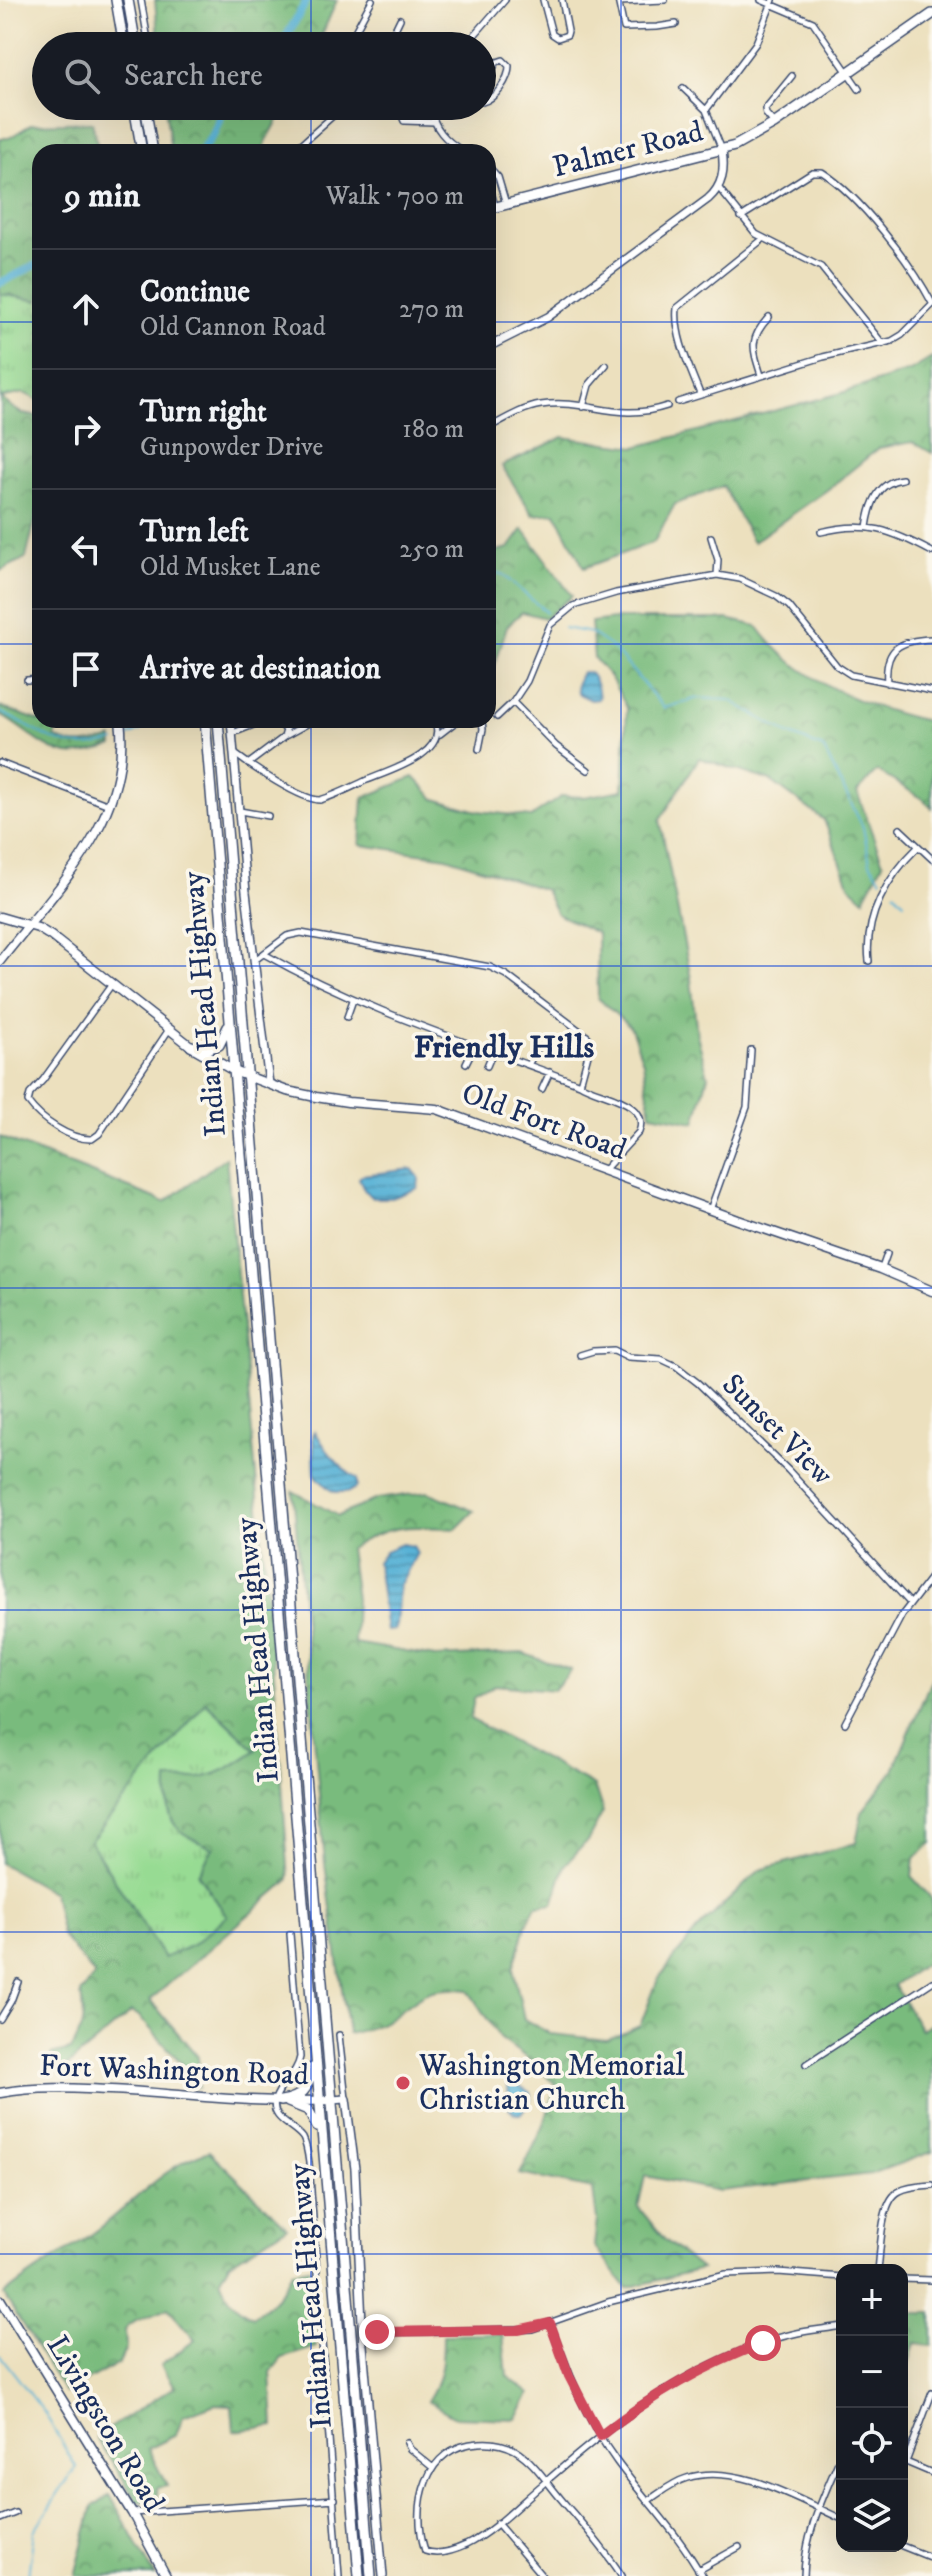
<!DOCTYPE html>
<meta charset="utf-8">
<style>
:root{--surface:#171b24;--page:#20242c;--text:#f1f3f6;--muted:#9ea1a6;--line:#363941}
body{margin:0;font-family:"IM FELL DW Pica",serif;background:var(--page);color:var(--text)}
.controls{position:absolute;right:24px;bottom:24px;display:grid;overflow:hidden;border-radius:16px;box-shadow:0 8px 32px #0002}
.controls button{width:72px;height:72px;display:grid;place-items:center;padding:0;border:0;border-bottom:2px solid var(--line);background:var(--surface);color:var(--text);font:40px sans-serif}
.stop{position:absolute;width:24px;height:24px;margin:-18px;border:6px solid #d1495b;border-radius:50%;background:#fff}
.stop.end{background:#d1495b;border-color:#fff;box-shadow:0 2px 8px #0008}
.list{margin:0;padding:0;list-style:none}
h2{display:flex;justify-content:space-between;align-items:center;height:104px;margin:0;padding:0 32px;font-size:34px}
h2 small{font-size:26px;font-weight:400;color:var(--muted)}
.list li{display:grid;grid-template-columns:52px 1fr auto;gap:24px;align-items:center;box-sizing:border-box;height:120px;padding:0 32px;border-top:2px solid var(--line)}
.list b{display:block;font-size:30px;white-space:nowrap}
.list p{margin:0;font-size:26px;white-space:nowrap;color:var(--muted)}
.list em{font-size:26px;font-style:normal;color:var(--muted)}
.icon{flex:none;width:44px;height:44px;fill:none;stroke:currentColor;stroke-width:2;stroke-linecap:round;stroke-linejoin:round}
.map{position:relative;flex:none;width:932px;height:2576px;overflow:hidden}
.search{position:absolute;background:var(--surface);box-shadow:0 8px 32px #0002;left:32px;top:32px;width:464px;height:88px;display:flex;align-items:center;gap:20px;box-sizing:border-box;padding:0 28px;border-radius:44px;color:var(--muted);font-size:30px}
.panel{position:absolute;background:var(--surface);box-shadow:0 8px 32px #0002;left:32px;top:144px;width:464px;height:584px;border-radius:24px}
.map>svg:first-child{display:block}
.grass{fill:url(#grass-tufts);stroke:#598578;stroke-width:2}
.forest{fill:url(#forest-crowns);stroke:#4a756e;stroke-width:2;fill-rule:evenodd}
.water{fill:url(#water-rules);stroke:#3a709a;stroke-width:2}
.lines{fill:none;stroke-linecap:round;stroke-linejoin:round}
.stream{stroke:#59b2d6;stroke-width:2}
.river{stroke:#59b2d6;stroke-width:8}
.minor-casing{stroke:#3a4a6c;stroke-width:8}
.tertiary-casing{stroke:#3a4a6c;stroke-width:10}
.secondary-casing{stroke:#3a4a6c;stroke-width:11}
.primary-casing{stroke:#3a4a6c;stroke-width:12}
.trunk-casing{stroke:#3a4a6c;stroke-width:12}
.minor{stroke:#fff;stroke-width:5}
.tertiary{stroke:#fff;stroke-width:7}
.secondary{stroke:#fff;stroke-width:8}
.primary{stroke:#fff;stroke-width:9}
.trunk{stroke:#fff;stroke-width:9}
.route{stroke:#d1495b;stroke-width:10}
.grid{fill:none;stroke:#1d4ed8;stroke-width:2;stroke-opacity:0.55}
.poi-dot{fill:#d1495b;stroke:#fbf7ec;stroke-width:3}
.labels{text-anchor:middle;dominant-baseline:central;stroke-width:7;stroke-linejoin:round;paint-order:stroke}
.street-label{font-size:30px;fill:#1b2f5e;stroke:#fbf7ec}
.poi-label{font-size:30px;fill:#1b2f5e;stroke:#fbf7ec;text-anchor:start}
.neighbourhood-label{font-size:32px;font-weight:bold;fill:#1b2f5e;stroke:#fbf7ec}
</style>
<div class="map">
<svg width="932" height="2576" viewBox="0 0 932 2576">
<defs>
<pattern id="grass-tufts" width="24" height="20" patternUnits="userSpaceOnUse" patternTransform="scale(2)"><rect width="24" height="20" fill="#97db93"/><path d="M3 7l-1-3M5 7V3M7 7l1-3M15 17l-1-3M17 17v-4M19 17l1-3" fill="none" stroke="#82bc81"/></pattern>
<pattern id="forest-crowns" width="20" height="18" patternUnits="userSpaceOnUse" patternTransform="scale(2)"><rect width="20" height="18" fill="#79bb7d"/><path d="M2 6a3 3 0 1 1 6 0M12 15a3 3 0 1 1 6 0" fill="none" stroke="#62986a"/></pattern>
<pattern id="water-rules" width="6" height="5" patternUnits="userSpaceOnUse" patternTransform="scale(2)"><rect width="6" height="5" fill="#59b2d6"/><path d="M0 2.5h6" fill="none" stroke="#4991b1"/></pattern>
</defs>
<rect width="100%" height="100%" fill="#fbf7ec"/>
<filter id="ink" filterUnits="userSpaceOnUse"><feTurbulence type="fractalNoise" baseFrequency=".0125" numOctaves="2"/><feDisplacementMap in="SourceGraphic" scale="16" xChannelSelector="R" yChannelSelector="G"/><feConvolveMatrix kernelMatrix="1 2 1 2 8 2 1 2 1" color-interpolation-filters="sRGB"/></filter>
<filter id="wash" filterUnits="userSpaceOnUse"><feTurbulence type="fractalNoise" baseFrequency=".006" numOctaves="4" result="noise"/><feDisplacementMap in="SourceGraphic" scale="32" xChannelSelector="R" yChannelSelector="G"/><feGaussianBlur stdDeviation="1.8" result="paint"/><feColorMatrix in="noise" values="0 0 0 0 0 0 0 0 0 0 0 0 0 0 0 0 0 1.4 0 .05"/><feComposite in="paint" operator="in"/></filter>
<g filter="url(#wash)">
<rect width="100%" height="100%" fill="#ece0be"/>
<path class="grass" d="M0 294 40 301V401L24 393 0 398Z
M205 1702 256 1750C223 1773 210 1781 168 1780 166 1824 173 1831 213 1848L198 1875 227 1916 193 1945 164 1958 90 1841Z"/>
<path class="forest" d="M155 0H337L317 46H159Z
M165 106H286L267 140 263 152H171Z
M92 122 99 152H40V301L0 294V138H9L32 124Z
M932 358V453L913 442 879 448 827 490 753 542 723 486 675 504 654 542 584 568 556 513 533 515 502 466 563 437 636 447 842 393 910 371Z
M1 398C13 409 23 417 40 416V500L26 558 0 571Z
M523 529 572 596 545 618 522 612 507 626 488 687V553L509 548Z
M614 619H727L757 626C795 680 869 709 932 722V808L923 799 877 771 857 792 883 863 864 899 850 886 824 820 771 781 699 758 660 820 691 979 697 1035 708 1076 695 1122 651 1114 643 1062 631 1028 598 998 597 933 557 914 545 890 447 857 360 845 363 798 414 777 435 799 478 811 531 817 562 796 584 797 623 790 627 708 611 678 594 658 591 622Z
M0 707 57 727 55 737C74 749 93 744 113 738V746C99 750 82 756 68 754 42 750 23 726 0 715Z
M0 1137 165 1202 226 1157 272 1646 289 1880 150 2000 198 2057 199 2088 187 2087 186 2068 138 2015 131 2012 60 2072H54L51 2055 71 2050C85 2026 84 2019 81 1993L95 1975 62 1936 53 1893 0 1863ZM206 1702 256 1750C225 1773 206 1781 168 1780 167 1826 172 1830 213 1848L198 1874 227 1916 193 1945 164 1958 90 1841Z
M293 1491 338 1516 377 1499 428 1492 474 1511 456 1529C410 1526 389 1523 349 1549L356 1599 354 1643 435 1657 522 1653 571 1670 554 1690 495 1685 474 1699 470 1719 594 1786 603 1812 588 1840 565 1865 553 1904 536 1906 527 1923 513 1969 524 2019 551 2034 607 2040 640 2026 658 1979 697 1930 760 1870 856 1843 862 1812 893 1771 932 1678V1843L914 1859 912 1877 932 1899V1959L894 1985 921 2030 932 2024V2152L871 2174 719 2191 645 2176 638 2207 664 2239 701 2269 627 2288 594 2246 597 2220 593 2189 520 2174 543 2128 556 2085 532 2062 500 2038 468 1990C421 1985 420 1998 384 2022 374 2028 360 2031 348 2034L325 1864Z
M209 2151 287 2227 229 2263 220 2279C227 2298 235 2309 253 2317 272 2304 283 2292 292 2271L310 2268 316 2347 282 2358 271 2372 274 2426 234 2431 232 2405 215 2404 183 2416 176 2435 148 2449 167 2486 157 2488 158 2500 138 2502 96 2437 174 2387 161 2365 195 2340 168 2308C151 2318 137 2316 125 2330L126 2348 119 2363 65 2393 4 2295C32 2271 63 2255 92 2234 131 2206 163 2165 209 2151Z
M902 2313H932V2346L915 2343 902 2385Z
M503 2334 507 2376 530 2394 516 2419 455 2417 427 2401C442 2379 443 2361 443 2335Z
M110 2495 155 2576H75L93 2506Z"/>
<path class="water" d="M582 672H588C595 677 600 692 598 699L591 700 577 693 576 685Z
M412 1169 419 1177 418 1188 392 1198H372L365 1191 359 1178 363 1175Z
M315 1431C326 1450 338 1467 357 1479V1487L348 1492H335L329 1489 315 1475 313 1436Z
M402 1544 413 1546 417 1553 399 1586 396 1625 394 1630 386 1631 377 1562 385 1551Z
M508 2079 531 2093V2100L521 2114H516L509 2108Z"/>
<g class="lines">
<path class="stream" d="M488 572 502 574 546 612
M564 628 591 633 614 649 664 708 698 698 730 700 788 734 823 748 863 827 870 863 881 879
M0 712C46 733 62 756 115 741
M125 738 160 720
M894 892 904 902
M0 2355 44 2412 76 2467 34 2531 28 2576"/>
<path class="river" d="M281 46 307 0
M200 152 213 135 225 106
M0 283 40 263"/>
</g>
</g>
<g filter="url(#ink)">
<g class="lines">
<defs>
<path id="minor" d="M141 0 149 46
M543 0 552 34 558 38 567 35 568 31 562 0
M618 0 624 28 657 27 676 24
M761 0 813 22 859 89
M619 2 665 0
M347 46 372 0
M387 46 400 19
M431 46 434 40 439 38 457 46
M465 46 505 0
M482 84 497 62 503 60 509 66C509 79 496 99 482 102
M683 88 706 110 722 150
M406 106 402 116 404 121 434 122
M430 106C434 129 445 140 464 152
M706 110 756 43 773 0
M432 116 458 106
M774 123 766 114 765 109 792 76
M295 152 299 146 344 106
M488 166 498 177 506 204
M488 179 495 207
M718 187 756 234 821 267 883 344
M741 217 812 172H822C860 196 911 263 932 303
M761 375C752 347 749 339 769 317
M700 394C690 368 674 336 677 308L763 239
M678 402 823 357 892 341 902 335 932 305
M583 407 589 385 606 365
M488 428C505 419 522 408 541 405 587 398 616 423 667 406
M488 518 492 514
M867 527C870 506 877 482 902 479
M821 532C866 520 893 531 932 552
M711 537 718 560 717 575
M27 680 40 679
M887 683C884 648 900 640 932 639
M513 702 556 746 588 770
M497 717 513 702 527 681 550 625 573 606 616 593 717 575 740 579 776 596 789 606 837 666 851 675 932 691
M477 720 482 722 483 729 479 749
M233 733 266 720
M440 734 458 720
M287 735 307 724
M235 754C252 767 301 800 320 800 337 795 352 787 367 780 389 771 451 753 434 720
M0 763 109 805
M248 764 284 737 286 730 276 720
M240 811 268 816
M900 829 932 859
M264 954C366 1012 471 1043 580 1084
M255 960 287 936 301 933 490 967 506 975 588 1037 590 1047 580 1084C598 1096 651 1100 639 1132L605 1169
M869 961C864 917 887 877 918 847
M112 984 43 1080 30 1094 28 1102C41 1120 70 1140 92 1139L99 1134 170 1028
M347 1017 353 1000
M466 1063 474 1047
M528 1065 538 1047
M487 1066 492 1054
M542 1089 550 1072
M710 1210 747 1107 751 1050
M882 1268 887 1254
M580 1355 593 1351 614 1350 628 1357 661 1359 676 1366 698 1383 788 1470 910 1603
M845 1723 902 1615 932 1576
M290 1934 300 2057C297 2075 280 2082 275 2100 270 2120 294 2125 303 2138 307 2146 308 2155 309 2163L339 2576
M0 2019 11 2001 18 1982
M339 2035 346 2099
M806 2064 932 1982
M878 2270C881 2250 880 2200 900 2191 909 2186 922 2186 932 2185
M902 2279 932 2280
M550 2323C568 2372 586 2420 617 2462 645 2500 679 2534 702 2576
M362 2333 532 2329 608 2302 726 2274 778 2272 842 2277
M932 2393 906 2462 932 2473
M407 2443 410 2449 432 2467
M649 2500C661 2492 673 2482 687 2478 736 2462 797 2499 842 2519
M132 2513 335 2499
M0 2519 15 2513
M497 2523 542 2576
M902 2546 932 2558
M698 2570 739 2547
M622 2576C604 2548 582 2524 561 2499 547 2483 534 2461 515 2450 504 2444 491 2442 479 2443 424 2446 411 2506 425 2551 438 2556 453 2551 466 2545 494 2531 518 2505 543 2484 589 2444 636 2405 691 2375 723 2358 758 2342 793 2334 809 2330 826 2329 842 2326
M804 2576C805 2531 825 2494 842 2453"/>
<path id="tertiary" d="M488 347 548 317 708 199C723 186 725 170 722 151
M231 720 246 892 269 1084
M332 2100 346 2099 355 2169 363 2345 383 2576"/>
<path id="secondary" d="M0 917 38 928 51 936 192 1047 234 1071 287 1091 316 1097 348 1102 437 1109 738 1220 881 1269 932 1291
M0 961C55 890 133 818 120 720
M0 2093C43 2085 86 2089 129 2091 196 2096 265 2104 332 2100
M0 2299 132 2513 166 2576"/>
<path id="primary" d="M488 209 735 146 774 124 932 14"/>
<path id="trunk" d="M116 0 124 46
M128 0 136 46
M134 106 142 152
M145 106 153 152
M205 720 359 2576
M218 720 371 2576
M191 1046 207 1049 219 1045 228 1027
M281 2101C302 2098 309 2089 312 2068
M288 2102 308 2110 317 2127"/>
</defs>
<use href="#minor" class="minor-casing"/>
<use href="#tertiary" class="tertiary-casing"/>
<use href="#secondary" class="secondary-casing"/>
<use href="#primary" class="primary-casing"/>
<use href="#trunk" class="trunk-casing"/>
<use href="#minor" class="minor"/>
<use href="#tertiary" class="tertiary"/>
<use href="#secondary" class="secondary"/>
<use href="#primary" class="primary"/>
<use href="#trunk" class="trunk"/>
</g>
</g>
<g class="lines" filter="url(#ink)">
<path class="route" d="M377 2332 518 2330 550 2323 569 2376 600 2436C649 2397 704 2365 763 2343"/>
</g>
<path class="grid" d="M311 0V46M621 0V2576M311 106V152M0 322H40M488 322H932M0 644H40M488 644H932M311 720V2576M0 966H932M0 1288H932M0 1610H932M0 1932H932M0 2254H932"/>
<circle class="poi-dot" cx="403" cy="2083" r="8"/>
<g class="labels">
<g class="street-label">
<text transform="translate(628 150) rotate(-14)">Palmer Road</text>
<text transform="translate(205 1004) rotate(-95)">Indian Head Highway</text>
<text transform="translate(544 1122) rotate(20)">Old Fort Road</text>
<text transform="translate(777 1430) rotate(45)">Sunset View</text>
<text transform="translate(258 1650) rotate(-95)">Indian Head Highway</text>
<text transform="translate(174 2071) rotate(2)">Fort Washington Road</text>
<text transform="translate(311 2296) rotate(-95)">Indian Head Highway</text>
<text transform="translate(105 2424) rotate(59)">Livingston Road</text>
</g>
<g class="poi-label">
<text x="419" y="2066">Washington Memorial<tspan x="419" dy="34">Christian Church</tspan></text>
</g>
<g class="neighbourhood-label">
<text x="504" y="1048">Friendly Hills</text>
</g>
</g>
</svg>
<div class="controls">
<button>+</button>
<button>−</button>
<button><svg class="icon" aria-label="locate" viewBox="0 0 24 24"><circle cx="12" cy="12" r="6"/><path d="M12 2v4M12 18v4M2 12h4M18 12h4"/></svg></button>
<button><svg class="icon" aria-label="layers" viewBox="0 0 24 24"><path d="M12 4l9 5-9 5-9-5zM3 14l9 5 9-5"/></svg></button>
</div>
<div class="stop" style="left:763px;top:2343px"></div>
<div class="stop end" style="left:377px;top:2332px"></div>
<div class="search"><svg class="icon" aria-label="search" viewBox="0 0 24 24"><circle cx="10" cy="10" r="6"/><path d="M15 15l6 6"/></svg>Search here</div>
<section class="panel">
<h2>9 min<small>Walk · 700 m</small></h2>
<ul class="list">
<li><svg class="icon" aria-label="ahead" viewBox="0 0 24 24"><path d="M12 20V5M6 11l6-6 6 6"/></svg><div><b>Continue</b><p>Old Cannon Road</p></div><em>270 m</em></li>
<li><svg class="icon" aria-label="right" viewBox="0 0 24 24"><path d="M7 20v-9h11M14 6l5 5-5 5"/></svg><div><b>Turn right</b><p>Gunpowder Drive</p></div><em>180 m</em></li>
<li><svg class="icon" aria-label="left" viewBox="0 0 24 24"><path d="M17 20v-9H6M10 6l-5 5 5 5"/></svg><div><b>Turn left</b><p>Old Musket Lane</p></div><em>250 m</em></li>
<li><svg class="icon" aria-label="arrive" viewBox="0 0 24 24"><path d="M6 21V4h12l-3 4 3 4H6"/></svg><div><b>Arrive at destination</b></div></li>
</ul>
</section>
</div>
